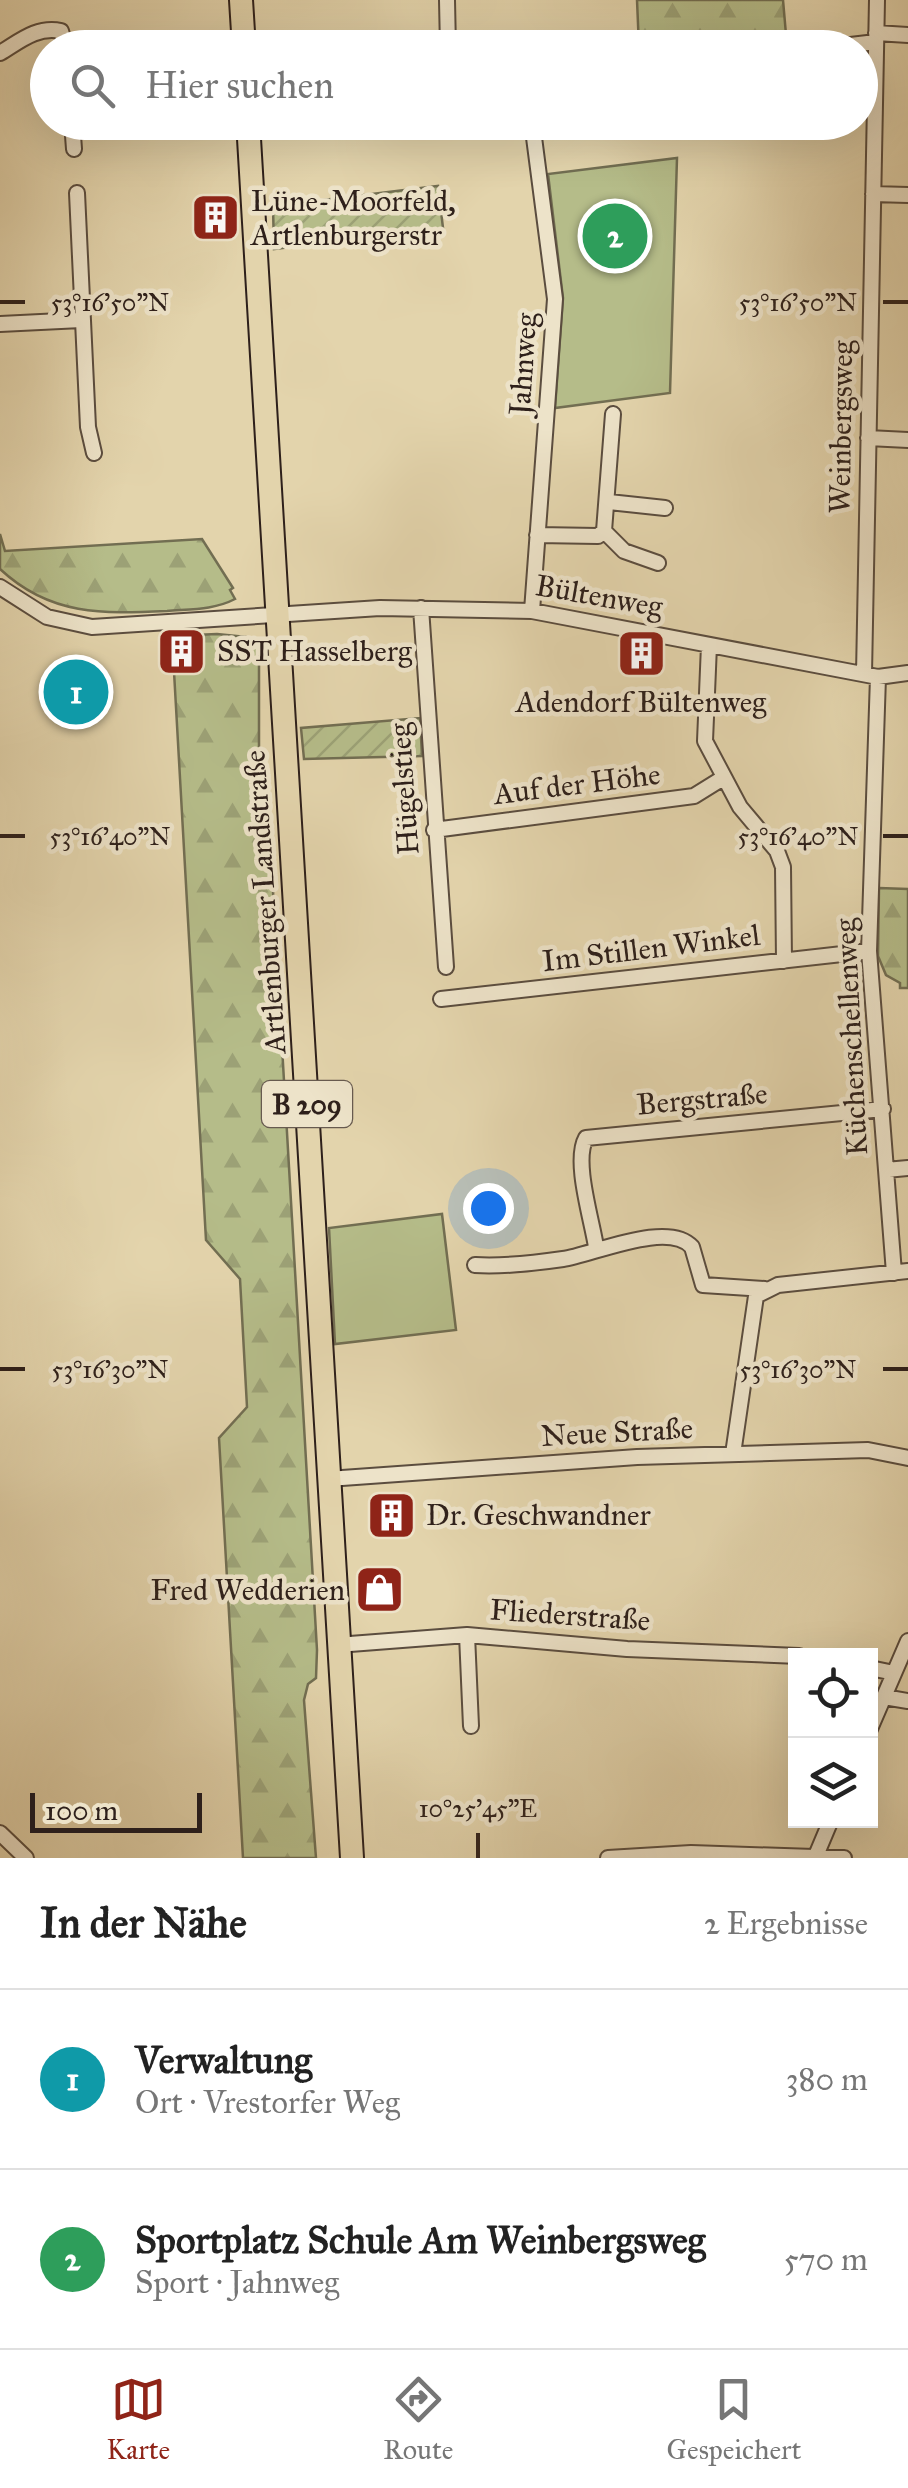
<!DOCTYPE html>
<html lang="de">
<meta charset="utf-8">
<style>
:root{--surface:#fff;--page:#f2f2f2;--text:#222;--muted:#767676;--line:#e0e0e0;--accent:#8f2418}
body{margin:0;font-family:"IM FELL Great Primer",serif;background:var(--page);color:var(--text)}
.controls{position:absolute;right:30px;bottom:30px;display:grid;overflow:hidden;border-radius:0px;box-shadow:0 10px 40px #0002}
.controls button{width:90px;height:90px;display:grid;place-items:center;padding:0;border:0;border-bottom:2px solid var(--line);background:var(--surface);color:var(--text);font:50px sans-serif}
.scale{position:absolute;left:30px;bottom:25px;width:172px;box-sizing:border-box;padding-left:10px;border:5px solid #2e201b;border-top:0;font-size:28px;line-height:35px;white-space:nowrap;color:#2e201b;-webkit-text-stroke:8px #ede3c9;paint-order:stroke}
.you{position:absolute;left:488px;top:1208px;width:35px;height:35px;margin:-25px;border:8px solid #fff;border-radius:50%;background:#1a73e8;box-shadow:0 0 0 15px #1a73e833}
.badge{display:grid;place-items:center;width:65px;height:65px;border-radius:50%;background:var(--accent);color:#fff;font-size:32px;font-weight:700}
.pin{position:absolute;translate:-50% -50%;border:5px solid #fff;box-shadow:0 2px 10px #0006}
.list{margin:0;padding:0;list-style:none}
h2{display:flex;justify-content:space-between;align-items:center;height:130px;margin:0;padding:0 40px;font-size:42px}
h2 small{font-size:32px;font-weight:400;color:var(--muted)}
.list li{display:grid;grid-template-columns:65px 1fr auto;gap:30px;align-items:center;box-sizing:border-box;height:180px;padding:0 40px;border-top:2px solid var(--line)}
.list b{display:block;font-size:38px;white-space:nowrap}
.list p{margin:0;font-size:32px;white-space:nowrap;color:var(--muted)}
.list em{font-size:32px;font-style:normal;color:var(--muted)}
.icon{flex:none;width:55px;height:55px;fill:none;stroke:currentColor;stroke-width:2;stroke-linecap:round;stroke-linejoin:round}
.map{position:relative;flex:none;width:908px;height:1858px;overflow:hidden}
.search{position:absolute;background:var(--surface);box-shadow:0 10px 40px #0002;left:30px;right:30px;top:30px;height:110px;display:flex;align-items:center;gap:25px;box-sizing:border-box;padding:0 35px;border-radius:55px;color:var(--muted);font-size:38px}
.sheet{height:490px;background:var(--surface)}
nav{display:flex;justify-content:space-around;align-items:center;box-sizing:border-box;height:140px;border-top:2px solid var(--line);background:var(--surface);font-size:28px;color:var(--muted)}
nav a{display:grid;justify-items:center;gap:5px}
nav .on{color:var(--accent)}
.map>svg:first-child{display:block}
.grass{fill:#b5bc89;stroke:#726e52;stroke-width:2.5}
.forest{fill:url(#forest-firs);stroke:#726e52;stroke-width:2.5}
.garden{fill:url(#garden-furrows);stroke:#726e52;stroke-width:2.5}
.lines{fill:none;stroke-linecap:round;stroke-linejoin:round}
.minor-casing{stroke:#5b4d3f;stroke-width:18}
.primary-casing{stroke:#2e201b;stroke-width:26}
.minor{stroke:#ede3c9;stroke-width:14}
.primary{stroke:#e3d4ac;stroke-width:22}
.ticks{fill:none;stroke:#2e201b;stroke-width:4}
.labels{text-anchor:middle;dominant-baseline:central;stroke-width:9;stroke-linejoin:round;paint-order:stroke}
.shield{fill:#ede3c9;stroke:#675a4f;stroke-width:2.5}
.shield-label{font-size:28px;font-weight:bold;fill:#2e201b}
.poi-label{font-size:30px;fill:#2e201b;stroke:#ede3c9;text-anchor:start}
.street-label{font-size:30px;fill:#2e201b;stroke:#ede3c9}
.ticks-label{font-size:25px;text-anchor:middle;fill:#2e201b;stroke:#ede3c9;stroke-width:9;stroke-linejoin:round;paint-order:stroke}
</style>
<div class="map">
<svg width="908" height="1858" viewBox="0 0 908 1858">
<defs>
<pattern id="forest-firs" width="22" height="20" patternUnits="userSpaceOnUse" patternTransform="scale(2.5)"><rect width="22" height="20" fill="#b5bc89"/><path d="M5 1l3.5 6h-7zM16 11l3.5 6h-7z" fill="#9ca176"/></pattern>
<pattern id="garden-furrows" width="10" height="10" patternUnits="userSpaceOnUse" patternTransform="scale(2.5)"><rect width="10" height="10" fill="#b5bc89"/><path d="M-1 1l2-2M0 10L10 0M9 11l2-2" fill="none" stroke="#9ca176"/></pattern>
</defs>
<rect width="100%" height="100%" fill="#e3d4ac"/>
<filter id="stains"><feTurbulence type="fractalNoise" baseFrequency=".002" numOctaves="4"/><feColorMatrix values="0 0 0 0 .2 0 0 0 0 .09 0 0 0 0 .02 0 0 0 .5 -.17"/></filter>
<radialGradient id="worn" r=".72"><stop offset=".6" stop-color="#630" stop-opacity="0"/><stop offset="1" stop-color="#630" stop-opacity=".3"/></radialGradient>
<path class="grass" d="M677 158 670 393 555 408 563 298 548 174Z
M442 1214 456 1330 335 1344 329 1228Z"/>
<path class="forest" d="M637 0H783L787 46 639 47Z
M0 534 5 551 202 539 233 588 230 590 235 599C214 610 190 609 167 611 103 614 50 616 0 569Z
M217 634 246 637 259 647V760L268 805 317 1650 316 1678 308 1684 304 1700 316 1858H243L219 1438 247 1407 240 1279 206 1240 172 636Z
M879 888 908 889V988H900V983L886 975 878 956Z"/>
<path class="garden" d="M438 186 443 228 274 249 273 206Z
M420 718 422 756 304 759 301 728Z"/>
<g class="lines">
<defs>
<path id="minor" d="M447 0 448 48
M876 33 908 35
M825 48 876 42
M0 53C20 41 37 26 61 31L66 48
M72 122 74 149
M77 193 88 427 94 453
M873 194 908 195
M0 324 81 320
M868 438 908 440
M609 502 665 508
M604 531 624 551 658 563
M537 535 598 536 604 531 613 414
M0 587 47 617 92 627 380 608 532 611 878 677 908 673
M421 608 446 967
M532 611 555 299 532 122
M709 645 705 741 740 807 777 851 783 867 784 961
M864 674 877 0
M878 677 869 951 894 1273
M434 830 694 796 723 778
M441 999 869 951
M886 1170 908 1168
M596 1247C592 1220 573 1161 586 1138L883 1109
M475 1265C503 1267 535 1263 563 1259 592 1255 668 1220 692 1247L703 1285 765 1289
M733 1454 756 1296 778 1285 908 1271
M328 1479 637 1457 868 1450 908 1458
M467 1635 471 1726
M337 1645 467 1635 627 1649 799 1656
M870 1668 894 1673
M884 1697 908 1701
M870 1729 908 1641
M0 1833 26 1858
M608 1858 691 1853 844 1858
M815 1858 831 1820"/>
<path id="primary" d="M241 0 244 48
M248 122 352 1858"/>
</defs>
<use href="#minor" class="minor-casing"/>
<use href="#primary" class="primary-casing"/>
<use href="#minor" class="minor"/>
<use href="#primary" class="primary"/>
</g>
<path class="ticks" d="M0 302H25M883 302H908M0 836H25M883 836H908M0 1369H25M883 1369H908M478 1833V1858"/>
<defs>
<symbol id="building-square" viewBox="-11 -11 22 22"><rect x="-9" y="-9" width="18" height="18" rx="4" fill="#8f2418" stroke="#ede3c9"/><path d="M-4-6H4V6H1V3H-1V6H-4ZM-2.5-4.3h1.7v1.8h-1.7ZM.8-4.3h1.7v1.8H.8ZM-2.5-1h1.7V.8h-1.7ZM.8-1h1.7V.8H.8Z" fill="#fff"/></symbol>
<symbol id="shop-square" viewBox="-11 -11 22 22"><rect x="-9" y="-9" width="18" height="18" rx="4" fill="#8f2418" stroke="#ede3c9"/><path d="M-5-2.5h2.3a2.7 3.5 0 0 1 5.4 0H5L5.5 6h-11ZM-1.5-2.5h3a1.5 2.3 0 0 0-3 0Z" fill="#fff"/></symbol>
</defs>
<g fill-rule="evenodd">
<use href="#building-square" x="188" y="190" width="55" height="55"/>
<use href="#building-square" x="154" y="624" width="55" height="55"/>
<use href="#building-square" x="614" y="626" width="55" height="55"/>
<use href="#building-square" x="364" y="1488" width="55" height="55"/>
<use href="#shop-square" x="352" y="1562" width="55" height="55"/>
</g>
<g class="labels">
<rect class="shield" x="262" y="1081" width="90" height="46" rx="8"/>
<g class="shield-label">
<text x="307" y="1104">B 209</text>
</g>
<g class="poi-label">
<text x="251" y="201">Lüne-Moorfeld,<tspan x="251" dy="34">Artlenburgerstr</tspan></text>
<text x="217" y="651">SST Hasselberg</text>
<text x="641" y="702" text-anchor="middle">Adendorf Bültenweg</text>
<text x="426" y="1515">Dr. Geschwandner</text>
<text x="345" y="1590" text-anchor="end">Fred Wedderien</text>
</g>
<g class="street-label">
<text transform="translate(523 364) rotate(-86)">Jahnweg</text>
<text transform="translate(841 427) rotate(-89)">Weinbergsweg</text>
<text transform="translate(599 596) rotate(10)">Bültenweg</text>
<text transform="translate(577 784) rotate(-7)">Auf der Höhe</text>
<text transform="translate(404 789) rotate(-94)">Hügelstieg</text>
<text transform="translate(265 902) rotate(-94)">Artlenburger Landstraße</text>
<text transform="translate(651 948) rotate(-7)">Im Stillen Winkel</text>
<text transform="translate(851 1037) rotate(-93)">Küchenschellenweg</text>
<text transform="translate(702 1099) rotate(-5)">Bergstraße</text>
<text transform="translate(617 1432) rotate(-3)">Neue Straße</text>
<text transform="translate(570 1615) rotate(4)">Fliederstraße</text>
</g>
</g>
<g class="ticks-label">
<text x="110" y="311">53°16'50"N</text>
<text x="798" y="311">53°16'50"N</text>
<text x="110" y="845">53°16'40"N</text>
<text x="798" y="845">53°16'40"N</text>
<text x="110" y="1378">53°16'30"N</text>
<text x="798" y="1378">53°16'30"N</text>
<text x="478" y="1817">10°25'45"E</text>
</g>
<rect width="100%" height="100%" filter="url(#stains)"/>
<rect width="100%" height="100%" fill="url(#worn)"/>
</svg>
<div class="controls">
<button><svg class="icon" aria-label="locate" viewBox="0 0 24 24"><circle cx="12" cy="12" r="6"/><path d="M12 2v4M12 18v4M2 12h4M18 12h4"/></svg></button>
<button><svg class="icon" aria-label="layers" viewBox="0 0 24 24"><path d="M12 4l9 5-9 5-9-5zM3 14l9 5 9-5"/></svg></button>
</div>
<div class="scale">100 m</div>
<div class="you"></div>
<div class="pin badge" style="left:76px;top:692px;background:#0f9aa8">1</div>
<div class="pin badge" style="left:615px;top:236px;background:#2e9e5b">2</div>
<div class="search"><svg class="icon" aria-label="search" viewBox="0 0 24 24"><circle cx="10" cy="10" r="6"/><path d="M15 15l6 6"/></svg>Hier suchen</div>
</div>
<section class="sheet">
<h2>In der Nähe<small>2 Ergebnisse</small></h2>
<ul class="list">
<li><span class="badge" style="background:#0f9aa8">1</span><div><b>Verwaltung</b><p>Ort · Vrestorfer Weg</p></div><em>380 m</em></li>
<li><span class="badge" style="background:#2e9e5b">2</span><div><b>Sportplatz Schule Am Weinbergsweg</b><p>Sport · Jahnweg</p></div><em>570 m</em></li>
</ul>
</section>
<nav>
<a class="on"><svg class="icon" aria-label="map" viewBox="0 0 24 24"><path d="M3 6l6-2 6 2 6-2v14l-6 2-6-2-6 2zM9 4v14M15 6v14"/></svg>Karte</a>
<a><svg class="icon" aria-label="directions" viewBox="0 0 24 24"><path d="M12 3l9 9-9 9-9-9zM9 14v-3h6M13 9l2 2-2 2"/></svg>Route</a>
<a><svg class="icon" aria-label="saved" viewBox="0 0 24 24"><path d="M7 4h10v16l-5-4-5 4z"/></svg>Gespeichert</a>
</nav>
